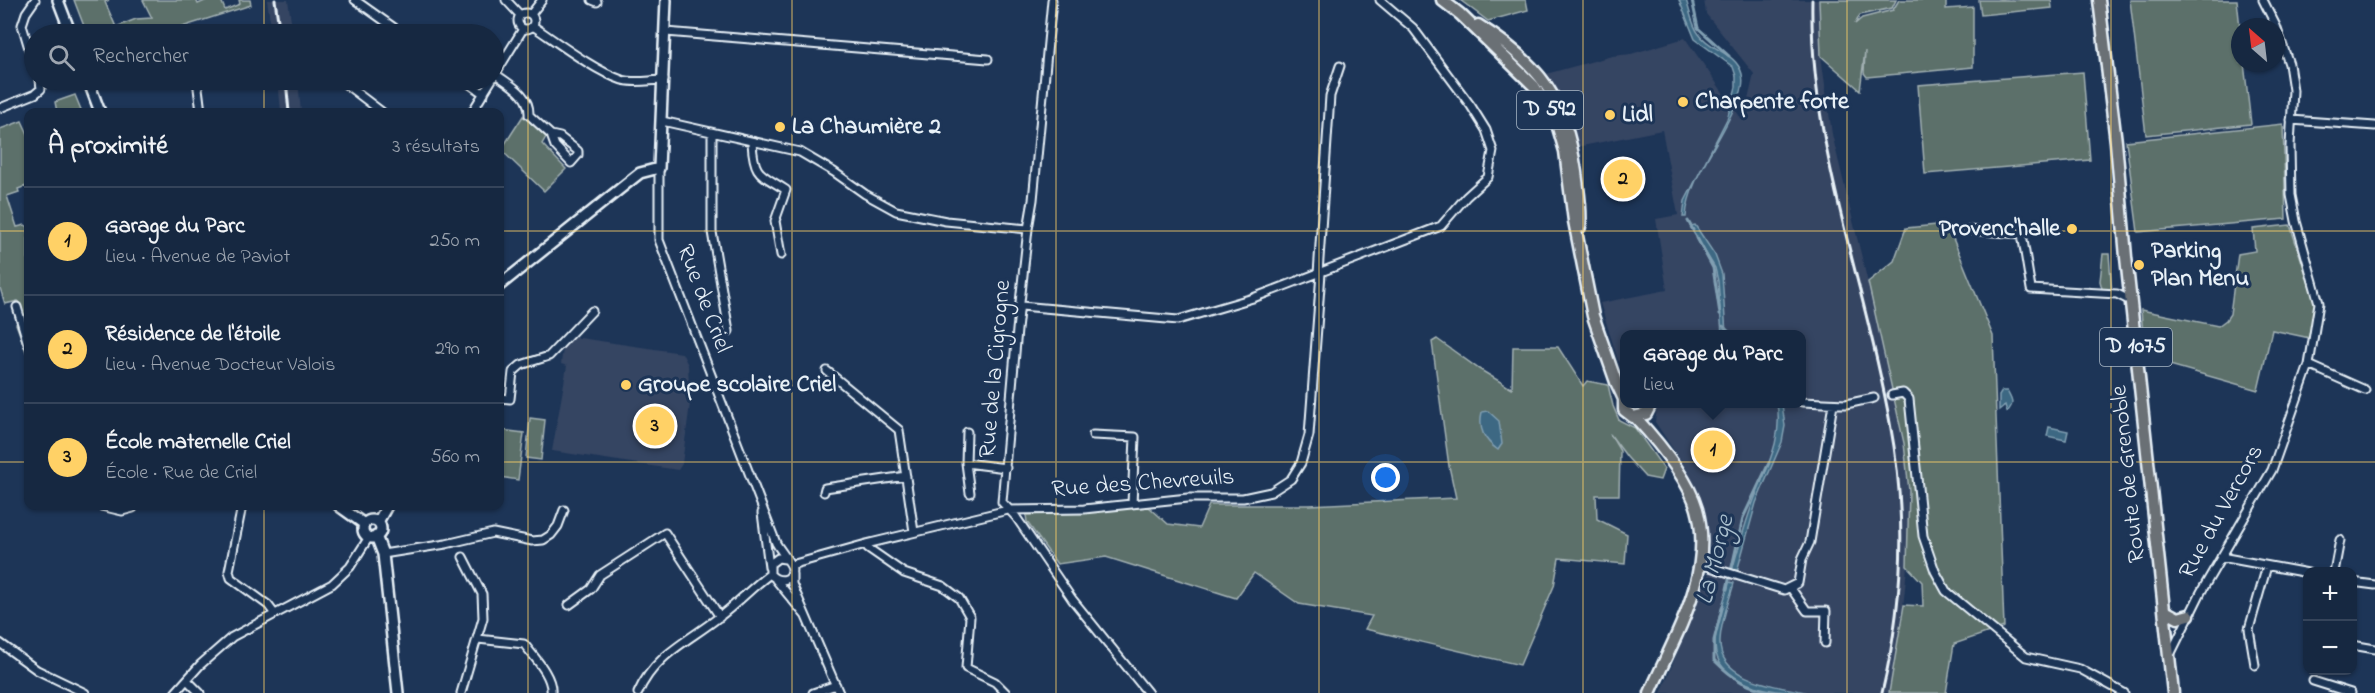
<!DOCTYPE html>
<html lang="fr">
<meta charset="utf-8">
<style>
:root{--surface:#162841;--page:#23344c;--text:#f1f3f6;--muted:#9ea6b1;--line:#35445a;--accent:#ffd166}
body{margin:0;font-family:"Indie Flower",sans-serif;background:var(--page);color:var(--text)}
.controls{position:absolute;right:18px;bottom:18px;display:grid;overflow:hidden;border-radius:12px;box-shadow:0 2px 4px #0004}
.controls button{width:54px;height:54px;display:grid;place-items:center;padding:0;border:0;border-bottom:2px solid var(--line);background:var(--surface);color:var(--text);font:30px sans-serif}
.compass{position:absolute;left:2231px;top:18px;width:54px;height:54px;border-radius:50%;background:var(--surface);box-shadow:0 2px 4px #0004;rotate:332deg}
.you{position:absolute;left:1386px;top:478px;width:21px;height:21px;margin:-15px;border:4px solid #fff;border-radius:50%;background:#1a73e8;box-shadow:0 0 0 9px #1a73e833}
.badge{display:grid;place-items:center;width:39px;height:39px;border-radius:50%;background:var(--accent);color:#111;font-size:20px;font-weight:700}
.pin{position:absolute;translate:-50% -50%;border:3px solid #fff;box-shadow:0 2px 6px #0006}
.popup{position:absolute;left:1620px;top:330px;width:186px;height:78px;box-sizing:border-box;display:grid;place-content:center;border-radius:12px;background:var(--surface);filter:drop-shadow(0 2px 4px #0005);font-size:20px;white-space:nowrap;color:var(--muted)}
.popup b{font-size:22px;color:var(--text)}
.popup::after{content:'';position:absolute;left:50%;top:100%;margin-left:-12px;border:12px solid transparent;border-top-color:var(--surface)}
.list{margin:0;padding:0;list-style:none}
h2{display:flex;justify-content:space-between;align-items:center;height:78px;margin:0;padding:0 24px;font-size:26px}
h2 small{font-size:20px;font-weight:400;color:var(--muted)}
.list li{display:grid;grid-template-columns:39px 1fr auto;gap:18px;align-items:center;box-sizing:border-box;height:108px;padding:0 24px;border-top:2px solid var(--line)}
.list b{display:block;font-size:22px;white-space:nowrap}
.list p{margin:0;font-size:20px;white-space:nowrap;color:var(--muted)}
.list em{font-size:20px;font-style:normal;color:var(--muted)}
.icon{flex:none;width:33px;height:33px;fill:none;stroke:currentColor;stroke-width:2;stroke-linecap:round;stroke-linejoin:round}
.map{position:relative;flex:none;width:2375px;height:693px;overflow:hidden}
.search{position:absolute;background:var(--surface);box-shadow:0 2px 4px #0004;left:24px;top:24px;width:480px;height:66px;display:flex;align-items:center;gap:15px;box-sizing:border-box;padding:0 21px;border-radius:33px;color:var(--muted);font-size:22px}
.panel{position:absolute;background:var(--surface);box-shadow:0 2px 4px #0004;left:24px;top:108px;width:480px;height:402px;border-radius:12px}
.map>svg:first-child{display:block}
.built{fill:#344462}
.green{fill:#5b706b;stroke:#a2b0b2;stroke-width:1.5}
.water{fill:#3d6883;stroke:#819fb2;stroke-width:1.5}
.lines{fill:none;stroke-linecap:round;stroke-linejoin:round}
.stream{stroke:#819fb2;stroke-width:3}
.minor-tunnel{stroke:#3b516f;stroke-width:7;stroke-dasharray:7 3.5;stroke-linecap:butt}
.minor-casing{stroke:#e8f1f8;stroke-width:11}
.tertiary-casing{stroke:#e8f1f8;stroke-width:14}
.primary-casing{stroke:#e8f1f8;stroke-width:15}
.minor{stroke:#1d3557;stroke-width:7}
.tertiary{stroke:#1d3557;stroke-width:9}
.primary{stroke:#6b6f75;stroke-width:10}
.rail{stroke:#e8f1f8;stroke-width:3}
.grid{fill:none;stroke:#ffd166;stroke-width:1.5;stroke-opacity:0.55}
.poi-dot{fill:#ffd166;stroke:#1d3557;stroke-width:2}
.labels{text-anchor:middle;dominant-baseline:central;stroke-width:6;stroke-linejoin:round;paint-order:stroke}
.shield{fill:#1d3557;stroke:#abb9c8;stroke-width:1.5}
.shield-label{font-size:22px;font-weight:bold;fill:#e8f1f8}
.poi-label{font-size:24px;font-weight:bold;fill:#e8f1f8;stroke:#1d3557;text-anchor:start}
.street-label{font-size:24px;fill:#e8f1f8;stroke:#1d3557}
.water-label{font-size:26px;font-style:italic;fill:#acc1cf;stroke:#1d3557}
</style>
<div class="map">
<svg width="2375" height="693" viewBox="0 0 2375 693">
<rect width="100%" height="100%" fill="#1d3557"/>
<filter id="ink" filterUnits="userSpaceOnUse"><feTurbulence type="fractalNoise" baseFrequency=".0167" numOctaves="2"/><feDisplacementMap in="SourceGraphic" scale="12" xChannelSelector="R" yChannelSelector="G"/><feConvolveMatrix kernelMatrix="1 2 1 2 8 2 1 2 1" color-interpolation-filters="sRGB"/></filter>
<g filter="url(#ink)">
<path class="built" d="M267 0H288L293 34H272Z
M1704 0H1819L1821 56 1832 134 1893 386 1904 443 1909 491 1907 566 1901 631 1889 693H1661L1713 563 1699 497 1687 470 1655 422 1657 407 1660 404H1802V334H1624V371L1618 360 1600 303 1667 290 1656 219 1678 215 1662 130 1577 147 1567 113 1546 74 1612 56 1631 54 1685 38 1743 121 1754 74 1706 14Z
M278 80H298L301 112H281Z
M573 337 682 353 688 365 690 404 682 464 678 470 552 451 567 366 561 364 563 347Z"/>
<path class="green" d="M74 0H109L105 2 116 27 136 19 152 18 143 0H196L198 4 207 0H221L225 10 240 4 239 0H250L251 5 160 34H87Z
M1460 0H1526L1528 10 1488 21Z
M1819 0H1896L1892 8 1860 15 1855 24 1862 18 1893 10 1899 0H1946V9L1973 7V67L1867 77 1864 73 1865 51 1860 90 1821 56Z
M1979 0H2051L2052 8 1981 15Z
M2130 0H2237L2240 28V63H2244L2251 124 2146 135Z
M2083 72 2090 160 1925 174 1918 85Z
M75 95 82 112H57L55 102Z
M523 116 546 137 542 144 566 169 544 191 501 150Z
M22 121 28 134V194L26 186 18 189 19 192 7 196 17 227 25 225 28 227V357L16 324 23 317 18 301 5 304 0 288V129Z
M2283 124 2286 219 2138 232 2126 141Z
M1947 224 1993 336 2004 627 1954 644 1946 693H1889L1904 605 1923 606 1922 582 1907 566 1909 491 1904 443 1868 282 1894 261 1906 228Z
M2290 225 2314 299 2315 309 2310 338 2272 330 2258 390 2145 358 2141 310 2218 326 2226 320 2230 314 2238 254 2255 251 2253 229Z
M2103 254H2109L2112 293H2103L2100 281Z
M1437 339 1479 369 1512 389 1513 347H1558L1583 386 1587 381 1608 385 1613 406 1619 420 1635 428 1664 469 1660 480 1645 477 1627 457 1610 434 1620 451 1619 495H1596L1597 519 1627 534 1625 564 1559 558 1554 586 1520 665 1365 629 1372 616 1299 604 1254 573 1236 598 1106 557 1057 564 1027 522 1026 515 1149 507 1168 524 1199 528 1209 505H1309L1456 498 1449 466 1432 342Z
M530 418 545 420 541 460 526 458Z
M501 430 524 433 518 480 500 477Z"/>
<path class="water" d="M1679 0H1686C1690 11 1692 26 1699 34 1711 51 1736 52 1742 74 1745 88 1739 96 1734 108 1720 143 1688 180 1686 217H1683L1685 201 1727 119 1736 87V76L1733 67 1695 39Z
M1695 225 1715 255 1722 274 1726 334H1722L1718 281 1715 268 1693 232 1690 226Z
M2002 391H2007C2012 401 2015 403 2007 412L2005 405 1999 410V396Z
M1777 404H1782L1785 426 1782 442 1756 503 1736 575 1731 574C1737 553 1743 531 1750 511 1762 474 1784 443 1777 404Z
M1488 411 1499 421 1502 444 1498 450C1484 440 1478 429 1482 412Z
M2049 427 2068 431 2066 440 2047 436Z
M1729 582 1734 583C1729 602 1720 623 1720 642 1719 681 1779 686 1808 693 1777 693 1716 687 1715 645 1715 624 1724 602 1729 582Z"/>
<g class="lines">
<path class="stream" d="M1692 0 1698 28 1729 56
M1688 221 1693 230
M1697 238 1713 268 1720 314
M1723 326 1731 334
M1727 589 1743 518 1769 463
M1723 605 1714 640V660C1735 681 1747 687 1776 693"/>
<path class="minor-tunnel" d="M1874 398 1892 395"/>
<defs>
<path id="minor" d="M355 0 403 34
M506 0 520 15
M592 0 597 2
M1052 0 1033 200 1028 229 1017 330 1002 502 1016 517 1072 599 1148 693
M518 21a8 8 0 1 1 16 0a8 8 0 1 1-16 0Z
M531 14 542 0
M533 26C557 42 595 71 622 80 636 84 650 80 664 80
M191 32 192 34
M666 32 988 59
M34 65 22 25 26 13 35 0
M497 75C512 86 530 95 529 115L551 135 555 146 571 163 578 155V151L560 137 551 135
M197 80 201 112
M464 80 484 94
M344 83 382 112
M0 108 35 94 41 89 40 80
M472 112 523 29
M2291 120 2375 126
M662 121 800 152 834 172 865 194 896 211 946 221 1028 229
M712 133V232L729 331
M752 143C754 176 760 173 786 190L775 221 781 255
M659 168V240L776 543C779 549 792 564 792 569 792 583 777 582 770 574V564L778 558 785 559
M1967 230 2022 234 2031 289 2117 294 2131 301
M1318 274 1330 96 1340 66
M1021 306 1178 320 1253 298 1441 226 1466 197 1488 177 1493 151 1486 130 1471 106 1413 28 1380 0
M17 307 28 344
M2309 365 2365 390
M827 371 899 430 914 532
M1892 395 1903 393 1909 399 1923 536 1935 571 1946 591 2026 657 2080 669 2124 693
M500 398 510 399 513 372 521 365 549 356 592 311
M1802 402 1846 404 1874 398
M967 432 966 463 970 493
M1093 435 1135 437 1132 504
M966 463 1006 468
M824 492 825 488 906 476
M101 506 122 511 133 508 134 506
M242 506 229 571 231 578 268 605 274 613
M762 513 769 567
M866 544 868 548 904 573 943 586 959 598 970 617 966 668 995 682 1006 693
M383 554 446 544 493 533 532 541 543 540 551 535 558 526 564 510
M2221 557 2308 573
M1700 564 1784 590 1798 583 1802 559 1810 542 1833 404
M791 565 866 544 1008 510 1084 509 1188 498H1243L1271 492 1291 479 1301 463 1309 435 1321 273
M2334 572 2340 540
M792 574V584L839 693
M776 580 805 615
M2352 582 2375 585
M1790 587 1807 611H1826L1825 643
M569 605 591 589 600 575 665 533 720 617
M478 639 524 644C534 657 553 676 551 693
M0 643 37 670 85 693
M2352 645 2375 649
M2170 655 2201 592 2272 470 2309 365 2319 303 2296 221 2291 195 2290 146 2293 90 2289 64 2276 26 2263 0
M2255 665 2249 629 2267 566
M187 680 200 693
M2313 681 2351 693
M175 693 200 665 232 637 332 584 350 567 369 537
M461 693 483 618 482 594 463 557
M638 693C654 655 689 641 719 617 737 604 752 587 770 574
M813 693 836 685"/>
<path id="tertiary" d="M58 0 71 34
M88 80 100 112
M500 285 626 184 640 173 659 168 666 0
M339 506 364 524
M363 529a9 9 0 1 1 18 0a9 9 0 1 1-18 0Z
M378 522 387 506
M376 536 383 554 398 693"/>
<path id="primary" d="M1442 0 1460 14 1534 86 1557 124 1565 151 1574 221 1593 316 1616 382 1624 399
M2099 0 2116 142 2126 257 2173 693
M1478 25C1541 64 1565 99 1576 172 1578 190 1582 208 1580 227
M1624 397V410L1633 417 1646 414 1651 404
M1636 418C1658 442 1688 478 1697 509 1715 573 1674 637 1650 693
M2165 611 2178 618 2189 615"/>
</defs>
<use href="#minor" class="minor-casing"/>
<use href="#tertiary" class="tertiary-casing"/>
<use href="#primary" class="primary-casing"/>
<use href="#minor" class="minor"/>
<use href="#tertiary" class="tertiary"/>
<use href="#primary" class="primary"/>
<path class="rail" d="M275 0 280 34
M1812 0C1809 146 1865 281 1890 423 1907 512 1903 605 1882 693
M286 80 289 112"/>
</g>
</g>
<path class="grid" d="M264 0V34M528 0V693M792 0V693M1056 0V693M1319 0V693M1583 0V693M1847 0V693M2111 0V693M264 80V112M0 231H28M500 231H2375M0 462H28M500 462H2375M264 506V693"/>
<g class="poi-dot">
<circle cx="1683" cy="102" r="6"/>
<circle cx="1610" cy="115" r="6"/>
<circle cx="780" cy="127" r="6"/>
<circle cx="2072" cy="229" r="6"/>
<circle cx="2139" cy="265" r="6"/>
<circle cx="626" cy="385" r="6"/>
</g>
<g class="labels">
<g class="shield">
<rect x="1517" y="91" width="66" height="38" rx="4.5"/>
<rect x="2100" y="328" width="72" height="38" rx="4.5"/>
</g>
<g class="shield-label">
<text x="1550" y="110">D 592</text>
<text x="2136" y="347">D 1075</text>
</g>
<g class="poi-label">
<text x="1695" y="102">Charpente forte</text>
<text x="1622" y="115">Lidl</text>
<text x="792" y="127">La Chaumière 2</text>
<text x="2060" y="229" text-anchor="end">Provenc'halle</text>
<text x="2151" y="251">Parking<tspan x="2151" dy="28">Plan Menu</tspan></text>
<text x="638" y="385">Groupe scolaire Criel</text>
</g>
<g class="street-label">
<text transform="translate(703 299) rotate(69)">Rue de Criel</text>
<text transform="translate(996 369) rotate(-85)">Rue de la Cigrogne</text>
<text transform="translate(2129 474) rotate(-96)">Route de Grenoble</text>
<text transform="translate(1143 484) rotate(-4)">Rue des Chevreuils</text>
<text transform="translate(2222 512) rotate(-61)">Rue du Vercors</text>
</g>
<g class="water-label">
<text transform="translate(1716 560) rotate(-76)">La Morge</text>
</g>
</g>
</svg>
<div class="controls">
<button>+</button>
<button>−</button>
</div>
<svg class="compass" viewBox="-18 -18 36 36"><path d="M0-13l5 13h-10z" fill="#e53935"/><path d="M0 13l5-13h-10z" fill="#9ea6b1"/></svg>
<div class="you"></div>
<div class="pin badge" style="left:1713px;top:450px">1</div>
<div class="popup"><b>Garage du Parc</b>Lieu</div>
<div class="pin badge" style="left:1623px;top:179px">2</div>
<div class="pin badge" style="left:655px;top:426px">3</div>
<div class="search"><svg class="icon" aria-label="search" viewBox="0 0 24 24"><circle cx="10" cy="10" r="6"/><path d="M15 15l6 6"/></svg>Rechercher</div>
<section class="panel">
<h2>À proximité<small>3 résultats</small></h2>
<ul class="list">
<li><span class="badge">1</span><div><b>Garage du Parc</b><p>Lieu · Avenue de Paviot</p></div><em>250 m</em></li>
<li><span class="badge">2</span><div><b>Résidence de l'étoile</b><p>Lieu · Avenue Docteur Valois</p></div><em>290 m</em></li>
<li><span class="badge">3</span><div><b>École maternelle Criel</b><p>École · Rue de Criel</p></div><em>560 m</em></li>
</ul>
</section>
</div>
